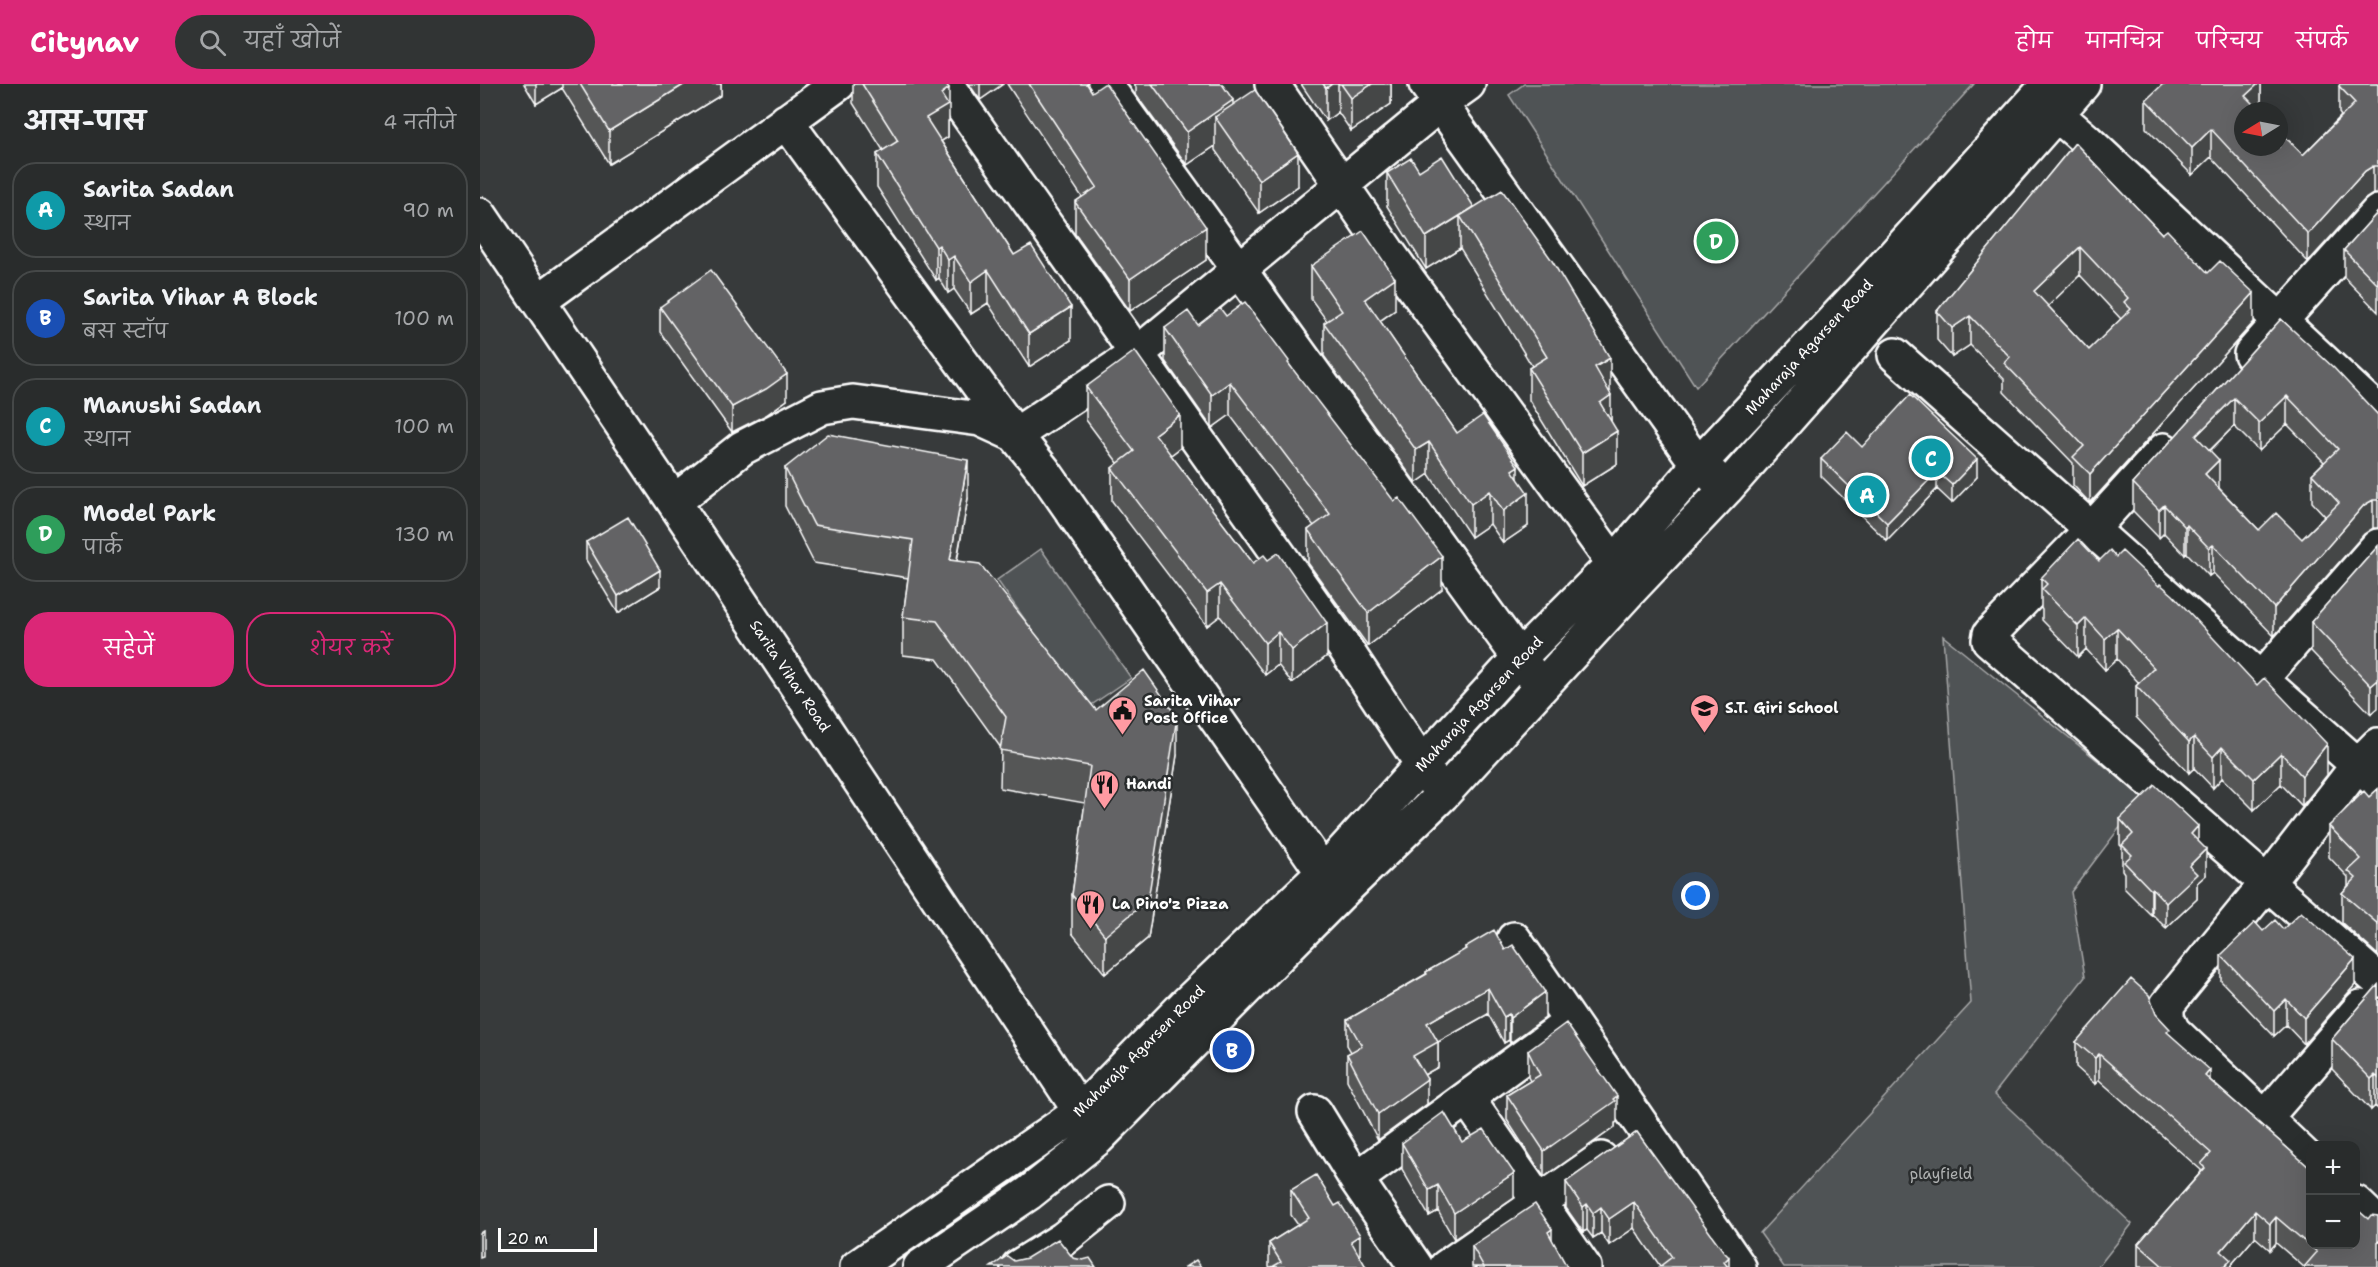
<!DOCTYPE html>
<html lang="hi">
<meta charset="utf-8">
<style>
:root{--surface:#292c2c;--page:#313434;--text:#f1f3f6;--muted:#a5a7a9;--line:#454848;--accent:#db2777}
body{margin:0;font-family:"Shantell Sans","Playpen Sans Deva",sans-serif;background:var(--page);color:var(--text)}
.controls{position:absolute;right:18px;bottom:18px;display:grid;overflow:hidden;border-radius:12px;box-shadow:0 6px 24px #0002}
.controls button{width:54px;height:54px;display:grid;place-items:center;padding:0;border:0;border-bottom:2px solid var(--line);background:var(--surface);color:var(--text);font:30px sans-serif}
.compass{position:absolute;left:1754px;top:18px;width:54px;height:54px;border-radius:50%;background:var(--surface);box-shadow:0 6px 24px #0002;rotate:260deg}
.scale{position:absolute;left:18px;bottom:15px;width:99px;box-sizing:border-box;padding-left:6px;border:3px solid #fff;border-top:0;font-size:16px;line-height:21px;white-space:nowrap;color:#fff;-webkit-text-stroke:4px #2a2d2e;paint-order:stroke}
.you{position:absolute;left:1216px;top:812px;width:21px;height:21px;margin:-15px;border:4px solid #fff;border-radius:50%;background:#1a73e8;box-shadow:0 0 0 9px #1a73e833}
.badge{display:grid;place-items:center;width:39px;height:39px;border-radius:50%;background:var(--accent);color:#fff;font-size:20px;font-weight:700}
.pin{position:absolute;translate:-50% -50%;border:3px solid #fff;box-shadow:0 2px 6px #0006}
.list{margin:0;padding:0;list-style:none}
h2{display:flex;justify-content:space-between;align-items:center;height:78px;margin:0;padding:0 24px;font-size:26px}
h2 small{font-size:20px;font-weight:400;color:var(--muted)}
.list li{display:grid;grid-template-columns:39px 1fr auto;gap:18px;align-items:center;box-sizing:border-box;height:96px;margin:0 12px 12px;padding:0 12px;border:2px solid var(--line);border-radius:24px}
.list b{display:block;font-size:22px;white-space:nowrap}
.list p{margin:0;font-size:20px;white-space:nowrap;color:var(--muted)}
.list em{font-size:20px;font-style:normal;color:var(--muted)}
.actions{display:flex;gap:12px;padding:18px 24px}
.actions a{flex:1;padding:14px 0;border:2px solid var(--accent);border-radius:24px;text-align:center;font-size:21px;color:var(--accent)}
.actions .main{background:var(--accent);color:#fff}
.icon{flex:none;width:33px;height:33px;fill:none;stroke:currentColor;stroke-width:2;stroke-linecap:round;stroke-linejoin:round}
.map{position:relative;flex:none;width:1898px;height:1183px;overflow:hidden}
header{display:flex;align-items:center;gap:36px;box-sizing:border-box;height:84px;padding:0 30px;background:var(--accent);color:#fff}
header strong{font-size:28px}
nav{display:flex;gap:33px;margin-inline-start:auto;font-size:21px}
.search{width:420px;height:54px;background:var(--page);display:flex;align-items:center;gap:15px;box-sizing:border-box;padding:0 21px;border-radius:33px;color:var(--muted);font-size:22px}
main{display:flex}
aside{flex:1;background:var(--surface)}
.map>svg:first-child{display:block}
.green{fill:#505354;stroke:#a8a9aa;stroke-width:1.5}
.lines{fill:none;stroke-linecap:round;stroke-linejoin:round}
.minor-casing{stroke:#fff;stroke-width:38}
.minor{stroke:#2a2d2e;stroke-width:33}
.wall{fill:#555657;stroke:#fff;stroke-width:1.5;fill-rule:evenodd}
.shaded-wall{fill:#454647;stroke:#fff;stroke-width:1.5}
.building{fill:#636465;stroke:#fff;stroke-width:1.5;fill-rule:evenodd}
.labels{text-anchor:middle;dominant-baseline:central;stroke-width:5;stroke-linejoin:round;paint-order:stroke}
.street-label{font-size:15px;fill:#fff;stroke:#2a2d2e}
.poi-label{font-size:15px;font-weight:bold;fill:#fff;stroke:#2a2d2e;text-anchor:start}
.park-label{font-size:15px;fill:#b0b2b2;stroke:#2a2d2e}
</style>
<header>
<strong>Citynav</strong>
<div class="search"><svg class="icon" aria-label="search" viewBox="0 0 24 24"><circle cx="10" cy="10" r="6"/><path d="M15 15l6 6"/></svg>यहाँ खोजें</div>
<nav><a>होम</a><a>मानचित्र</a><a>परिचय</a><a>संपर्क</a></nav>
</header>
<main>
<aside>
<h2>आस-पास<small>4 नतीजे</small></h2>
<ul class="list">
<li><span class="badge" style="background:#0f9aa8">A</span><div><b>Sarita Sadan</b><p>स्थान</p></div><em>90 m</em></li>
<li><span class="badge" style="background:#1a4fb4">B</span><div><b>Sarita Vihar A Block</b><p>बस स्टॉप</p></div><em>100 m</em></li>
<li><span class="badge" style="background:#0f9aa8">C</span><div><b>Manushi Sadan</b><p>स्थान</p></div><em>100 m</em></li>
<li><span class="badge" style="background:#2e9e5b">D</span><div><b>Model Park</b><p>पार्क</p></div><em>130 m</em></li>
</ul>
<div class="actions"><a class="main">सहेजें</a><a>शेयर करें</a></div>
</aside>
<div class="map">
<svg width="1898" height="1183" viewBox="0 0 1898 1183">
<rect width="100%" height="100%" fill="#373a3b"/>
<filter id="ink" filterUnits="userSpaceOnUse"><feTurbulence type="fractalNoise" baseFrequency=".0167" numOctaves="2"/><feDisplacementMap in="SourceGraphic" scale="12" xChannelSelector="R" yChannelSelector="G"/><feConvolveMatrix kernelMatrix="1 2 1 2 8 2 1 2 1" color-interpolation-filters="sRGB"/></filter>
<g filter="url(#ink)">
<path class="green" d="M1044 0H1494L1216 303 1029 11Z
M561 465 651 594 607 624 517 496Z
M1463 552 1663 713 1591 808 1605 893 1514 1010 1652 1140 1618 1183H1304L1280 1149 1491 919Z"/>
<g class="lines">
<defs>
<path id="minor" d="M466 0 865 564 955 700
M625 0 1051 590
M792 0 908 168 1145 495
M946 0 1209 368 1236 395
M1560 16 1605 55 1898 328
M306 37 535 351 564 387 856 807
M0 131 194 418 612 1045
M59 217 358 0
M1771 270 1898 128
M1415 271 1898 699
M535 351 658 269 960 20 988 0
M1684 366 1612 445 1510 550 1509 556 1898 896
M194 418 262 364 342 323 373 318 500 335 535 351
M1781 595 1898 462
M1034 855 1259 1183
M987 1014 1104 1183
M835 1028 876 1095 936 1183
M1785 1034 1881 923
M1830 1077 1693 947 1687 934V921L1787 799 1878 681 1898 661
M876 1095 1084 943
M1876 1119 1898 1140
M377 1183 600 1028 704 922 843 789 1039 574 1134 479 1220 379 1397 190 1569 0
M440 1183 549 1109 618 1054 859 811 962 711 1152 504 1246 405 1603 0
M538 1183 583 1155 628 1119
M966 1183 1121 1075"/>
</defs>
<use href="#minor" class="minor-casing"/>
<use href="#minor" class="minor"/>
</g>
<path class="wall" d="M44 0H241V11L129 80 82 4 56 20Z
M373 0H466L469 37H468V53L461 57 534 171 591 256 549 283 508 219 491 230 474 205 468 209 459 194 456 196 397 103V70L403 66 373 19Z
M489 0H523L500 16Z
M527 0H607L726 176 650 227 595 150V118L602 113Z
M654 0H742L753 21 818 102 779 129 735 66V62L707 81 656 11V3Z
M821 0H911V20L871 47 858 28 846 37Z
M1781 0V25L1779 26 1823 71 1861 32 1859 29V2L1898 0V110H1893L1885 115 1828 178 1731 73 1712 91 1666 44V16Z
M1595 59 1682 150 1774 238 1610 419 1593 401V379L1524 308V295L1490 261 1472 273 1457 256V227ZM1600 191 1641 235 1609 266 1568 222Z
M939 87 994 124 1130 307H1129L1131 337 1137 380 1102 402 1049 316V284L1052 282 980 164 946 185 907 122V89Z
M1898 128V228L1864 193V166Z
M831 182 915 226 900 237 977 349 1038 395 1048 442 1023 459 1010 440 991 453 949 390 936 399 844 272V239L847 237 831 215Z
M180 223 307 316 286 331 252 348 180 248Z
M746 232 809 280 962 505 888 562 828 479V446L834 442 750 331 732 344 685 277V244L718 241Z
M1801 235 1898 331V444H1893L1884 450 1794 552 1733 489 1729 492 1707 469 1705 471 1684 449 1679 454 1653 427V399ZM1807 340 1844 378 1832 390V418L1845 432 1822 455 1779 446 1739 404 1730 367 1754 342 1779 367Z
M606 303 700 364 691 371 773 479 847 572 812 599 798 581 785 591 740 532 727 542 632 417V384L638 379 606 336Z
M1382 363 1497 393 1472 419 1457 405 1407 457 1341 392V375Z
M305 384 488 414 477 477 616 626 697 671 668 854 625 890 592 849V811L605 719 520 704 521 664 457 575 423 571V533L428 494 334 479 305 422Z
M106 458 180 503 138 529 106 476Z
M1898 462 1891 630 1831 567V538Z
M1619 477 1847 691 1822 722 1801 700 1774 726 1742 694 1733 704 1714 684 1709 689 1656 633V602L1659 599 1637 575 1625 586 1606 565 1598 573 1562 536V526L1561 524V494Z
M1898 705V871L1862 839V809L1868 802V793L1849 773V742L1889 713Z
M1640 735 1718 758 1726 791 1717 799V815L1686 844 1672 830 1671 831 1644 804V789L1642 786V763L1640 761Z
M1803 845 1875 901 1824 960 1806 941 1794 952 1741 897V871L1783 847Z
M985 863 1025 866 1065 934 1030 959 1029 956 1024 959 1008 930 958 958V983L944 991 947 1020 898 1056 867 996V970L871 968 867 961V936L946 890V888L985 866Z
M1898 901V1025L1895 1022 1891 1026 1852 985V955Z
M1690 951 1730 996 1888 1135 1898 1132 1824 1183 1796 1159 1790 1166 1775 1153 1751 1181V1183H1658V1160L1721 1088V1086L1619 996 1615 1000 1596 983V958Z
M1048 967 1137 1038 1135 1039V1043L1064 1093 1027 1036V1011L1050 997 1048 993Z
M1157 1048 1249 1183 1180 1182 1154 1144 1129 1161 1121 1149 1113 1154 1107 1146 1103 1148 1086 1124V1098Z
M982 1058 1034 1114 974 1155 958 1127 949 1132 922 1085V1059Z
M811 1106 880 1173 886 1183H789V1159L818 1141 811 1131Z
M1072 1156 1087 1183H992V1162Z"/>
<path class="shaded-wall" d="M56 0H82V4L56 20Z
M205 0H241V11L129 80V47Z
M500 0H523L500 16Z
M852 0H858V28L846 37V4Z
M892 0H911V20L871 47V14Z
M1778 0H1781V25L1778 27 1765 12Z
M469 4V37H468V53L446 67V34L461 10Z
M753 16V49L735 33V62L707 81V48Z
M1731 45V73L1712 91V64Z
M818 69V102L779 129V96Z
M1893 82V110L1885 115 1828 178V150L1885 87Z
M980 132V164L946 185V153Z
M726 143V176L650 227V195Z
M459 161V194L456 196V163Z
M1600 163V191L1554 236V207Z
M474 172V205L468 209V176Z
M508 186V219L491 230V198Z
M915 194V226L885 247V215Z
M1774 209V238L1610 419V390Z
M591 223V256L549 283V250Z
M1490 232V261L1472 273V244Z
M1130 274V307L1115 316V283Z
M307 290V316L286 331 252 348V323Z
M750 298V331L732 344V311Z
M1131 311V344L1120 319Z
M1807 312V340L1779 367V339Z
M1754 314V342L1716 380V352Z
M700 331V364L675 383V350Z
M1137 347V380L1102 402V369Z
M949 358V390L936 399V366Z
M1497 375V393L1472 419V401Z
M488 376V414L470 514V476Z
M1739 376V405L1725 390Z
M1038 382V415L1032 386Z
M1457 388V405L1407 457V439Z
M1010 407V440L991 453V420Z
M1048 409V442L1023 459V427Z
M1893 416V444L1884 450 1794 552V524L1884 421Z
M1684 421V449L1679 454V426Z
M1707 441V469L1705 471V443Z
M1733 461V489L1729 492V464Z
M962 472V505L888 562V529Z
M180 486V503L138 529V512Z
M740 500V532L727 542V509Z
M1606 534V565L1598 573V542Z
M847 539V572L812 599V566Z
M1637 544V575L1625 586V555Z
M798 548V581L785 591V559Z
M1898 596V624L1891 630V602Z
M697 633V671L668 854 625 890V852Z
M1714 653V684L1709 689V658Z
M1847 660V691L1822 722V692Z
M1742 663V694L1733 704V673Z
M1801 669V700L1774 726V695Z
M1718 742V768L1711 750Z
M1726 765V791L1717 799V815L1686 844V819L1709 782Z
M1672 804V830L1671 831V806Z
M1875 875V901L1824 960V934Z
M1008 904V930L958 958V983L933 997V972L947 939Z
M1065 908V934L1030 959V934Z
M1806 915V941L1794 952V927Z
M1029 930V956L1024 959V933Z
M1619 970V996L1615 1000V974Z
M1730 986V1012L1725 992Z
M1895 991V1022L1891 1026V995Z
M947 995V1020L898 1056V1030Z
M1137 1012V1038L1135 1039V1043L1064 1093V1067Z
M1034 1089V1114L974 1155V1129Z
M958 1101V1127L949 1132V1106Z
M1154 1118V1144L1129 1161V1135Z
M1107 1120V1146L1103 1148V1123Z
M1121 1123V1149L1113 1154V1129Z
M1775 1127V1153L1751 1181V1183H1741V1167Z
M1796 1133V1159L1790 1166V1140Z
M1072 1145V1170L1068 1148Z
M3 1147V1173L0 1174V1149Z
M880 1151V1177L871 1157Z
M1249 1173V1183H1244V1178Z"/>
<path class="building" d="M100 0H205L129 47Z
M382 0H466L469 4 461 10 468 21 446 34 534 171 551 161 591 223 549 250 508 186 491 198 474 172 468 176 459 161 456 163 397 70 418 57Z
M549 0H607L612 8 624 0H626L726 143 650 195 595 118 617 103Z
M672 0H742L753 16 707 48Z
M843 0H852L846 4Z
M861 0H892L871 14Z
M1683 0H1778L1765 12 1780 27H1763V63H1799V47L1823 71 1875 19 1859 2 1860 0H1898V82H1893L1885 87 1828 150 1731 45 1712 64 1666 16Z
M775 6 818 69 779 96 735 33Z
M1595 59 1682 150 1687 146 1728 189 1740 177 1774 209 1610 390 1593 373 1604 362 1524 279 1530 273 1490 232 1472 244 1457 227ZM1600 163 1648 214 1644 218 1651 225 1609 266 1554 207Z
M962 72 994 123 946 153 907 89 931 74 939 87Z
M1022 106 1071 175 1130 274 1115 283 1131 311 1120 319 1137 347 1102 369 1049 284 1067 273 980 132Z
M1898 128V201L1864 166Z
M883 147 915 194 885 215 977 349 1003 331 1038 382 1032 386 1048 409 1023 427 1010 407 991 420 949 358 936 366 844 239 862 227 831 182Z
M231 186 307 290 286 305 252 323 180 223Z
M765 218 809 277 808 279 914 417 919 414 962 472 888 529 828 446 850 430 750 298 732 311 685 244 708 227 718 241 740 224 746 232Z
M1801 235 1854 284 1898 331V416H1893L1884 421 1794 524 1733 461 1729 464 1707 441 1705 443 1684 421 1679 426 1653 399ZM1807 312 1858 365 1832 390 1859 419 1822 455 1796 429 1779 446 1725 390 1739 376 1716 352 1754 314 1779 339Z
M655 267 700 331 675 350 773 479 784 471 788 476 798 469 847 539 812 566 798 548 785 559 740 500 727 509 632 384 654 367 606 303Z
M1430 311 1497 375 1472 401 1457 388 1407 439 1341 375 1367 348 1382 363Z
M348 350 488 376 470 476 500 480 616 626 664 586 697 633 668 816 625 852 592 811 610 682 520 666 526 633 457 537 423 533 433 456 334 441 305 384Z
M148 433 180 486 138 512 106 458Z
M1598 455 1619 477 1630 466 1636 473 1642 467 1679 502 1680 500 1693 511 1777 601 1784 594 1847 660 1822 692 1801 669 1774 695 1742 663 1733 673 1714 653 1709 658 1656 602 1674 584 1637 544 1625 555 1606 534 1598 542 1562 505 1567 500 1561 494Z
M1898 462V596L1891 602 1831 538Z
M1675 701 1718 742 1711 750 1726 765 1709 782 1717 790 1686 819 1672 804 1671 806 1644 778 1652 771 1642 761 1653 750 1640 735Z
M1898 705V840L1862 809 1876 794 1868 787 1881 775 1849 742 1884 707 1889 713Z
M1821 828 1875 875 1824 934 1806 915 1794 927 1741 871 1775 838 1783 847 1795 836 1803 845Z
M1014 846 1025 866 1033 861 1065 908 1030 934 1029 930 1024 933 1008 904 947 939 958 958 933 972 947 995 898 1030 867 970 882 962 867 936 947 890 946 888 986 865 985 863Z
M1651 895 1669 911 1676 930 1690 945 1687 948 1730 986 1725 992 1830 1084V1161H1875V1124L1888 1135 1891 1131 1898 1132V1183H1824L1837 1168 1796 1133 1790 1140 1775 1127 1741 1167 1751 1176 1744 1183H1684L1658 1160 1725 1084 1721 1080 1731 1069 1619 970 1615 974 1596 958Z
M1898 901V994L1895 991 1891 995 1852 955Z
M1086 939 1137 1012 1133 1015 1135 1017 1064 1067 1027 1011 1060 991 1048 967Z
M964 1028 982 1058 1004 1045 1034 1089 974 1129 958 1101 949 1106 922 1059Z
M1157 1048 1244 1168 1249 1173 1244 1178 1248 1183H1179L1192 1173 1154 1118 1129 1135 1121 1123 1113 1129 1107 1120 1103 1123 1086 1098Z
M836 1091 855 1122 860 1119 880 1151 871 1157 886 1183H792L801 1178 789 1159 829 1134 811 1106Z
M1055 1120 1072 1145 1068 1148 1087 1183H1004L992 1162Z
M578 1155 593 1174 603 1176 610 1174 616 1183H511L527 1172 534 1177 547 1174Z
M716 1176 721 1183H705Z"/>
</g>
<defs>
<symbol id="school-pin" viewBox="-11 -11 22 30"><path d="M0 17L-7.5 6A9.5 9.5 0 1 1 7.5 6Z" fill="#ff9aa2" stroke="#2a2d2e"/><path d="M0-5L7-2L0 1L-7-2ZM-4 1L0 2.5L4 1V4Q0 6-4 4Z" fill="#111"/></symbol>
<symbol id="civic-pin" viewBox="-11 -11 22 30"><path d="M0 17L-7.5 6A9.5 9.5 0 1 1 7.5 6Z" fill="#ff9aa2" stroke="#2a2d2e"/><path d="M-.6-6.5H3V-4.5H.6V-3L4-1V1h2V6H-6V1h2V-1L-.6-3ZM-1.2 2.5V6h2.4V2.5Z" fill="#111"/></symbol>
<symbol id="restaurant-pin" viewBox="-11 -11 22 30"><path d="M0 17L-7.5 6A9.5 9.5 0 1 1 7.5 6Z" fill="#ff9aa2" stroke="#2a2d2e"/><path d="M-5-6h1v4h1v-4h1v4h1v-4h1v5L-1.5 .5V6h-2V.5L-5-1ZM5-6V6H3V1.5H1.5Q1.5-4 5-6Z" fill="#111"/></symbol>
</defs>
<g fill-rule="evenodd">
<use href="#school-pin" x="1208" y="608" width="33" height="45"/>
<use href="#civic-pin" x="626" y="610" width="33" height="45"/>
<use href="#restaurant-pin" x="608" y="684" width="33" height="45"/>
<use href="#restaurant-pin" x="594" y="804" width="33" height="45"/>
</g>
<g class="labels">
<g class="street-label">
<text transform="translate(1329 263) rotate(-47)">Maharaja Agarsen Road</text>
<text transform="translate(310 592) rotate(56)">Sarita Vihar Road</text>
<text transform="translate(999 620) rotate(-47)">Maharaja Agarsen Road</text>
<text transform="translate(659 967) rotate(-45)">Maharaja Agarsen Road</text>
</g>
<g class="poi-label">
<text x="664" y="617">Sarita Vihar<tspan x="664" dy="17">Post Office</tspan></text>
<text x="1245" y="624">S.T. Giri School</text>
<text x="646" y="700">Handi</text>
<text x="632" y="820">La Pino'z Pizza</text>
</g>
<g class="park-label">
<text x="1461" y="1090">playfield</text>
</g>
</g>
</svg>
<div class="controls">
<button>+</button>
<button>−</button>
</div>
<svg class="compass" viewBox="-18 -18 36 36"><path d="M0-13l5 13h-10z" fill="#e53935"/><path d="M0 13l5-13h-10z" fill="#a5a7a9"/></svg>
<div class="scale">20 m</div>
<div class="you"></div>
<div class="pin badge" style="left:1387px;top:411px;background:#0f9aa8">A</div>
<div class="pin badge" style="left:752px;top:966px;background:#1a4fb4">B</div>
<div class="pin badge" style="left:1451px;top:374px;background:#0f9aa8">C</div>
<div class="pin badge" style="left:1236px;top:157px;background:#2e9e5b">D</div>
</div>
</main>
